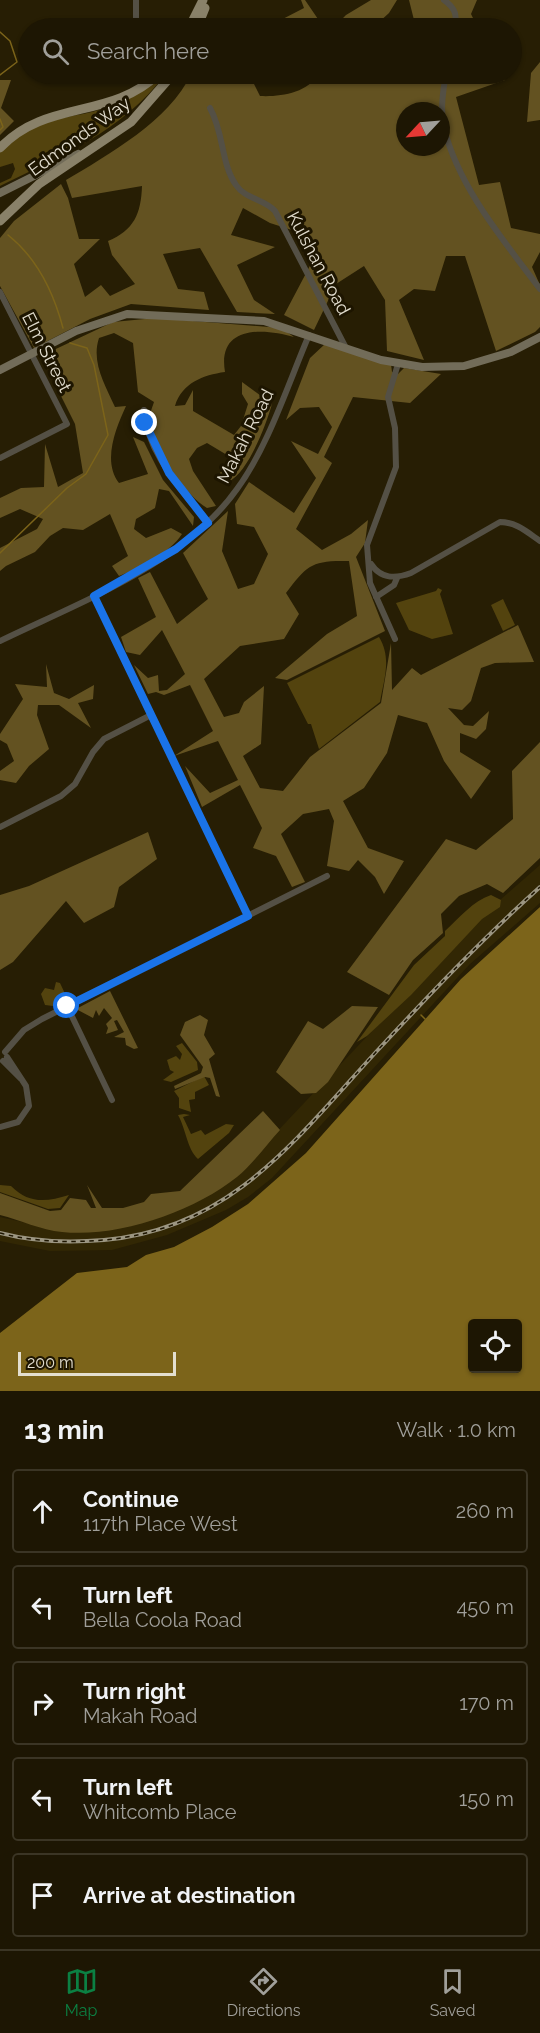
<!DOCTYPE html>
<meta charset="utf-8">
<style>
:root{--surface:#1d1603;--page:#251f0d;--text:#f1f3f6;--muted:#a09f9a;--line:#3b3525;--accent:#0b8043}
body{margin:0;font-family:Raleway,sans-serif;background:var(--page);color:var(--text)}
.controls{position:absolute;right:18px;bottom:18px;display:grid;overflow:hidden;border-radius:6px;box-shadow:0 2px 4px #0004}
.controls button{width:54px;height:54px;display:grid;place-items:center;padding:0;border:0;border-bottom:2px solid var(--line);background:var(--surface);color:var(--text);font:30px sans-serif}
.compass{position:absolute;left:396px;top:102px;width:54px;height:54px;border-radius:50%;background:var(--surface);box-shadow:0 2px 4px #0004;rotate:244deg}
.scale{position:absolute;left:18px;bottom:15px;width:158px;box-sizing:border-box;padding-left:6px;border:3px solid #e3decf;border-top:0;font-size:16px;line-height:21px;white-space:nowrap;color:#e3decf;-webkit-text-stroke:4px #1d1500;paint-order:stroke}
.stop{position:absolute;width:18px;height:18px;margin:-14px;border:4px solid #1a73e8;border-radius:50%;background:#fff}
.stop.end{background:#1a73e8;border-color:#fff;box-shadow:0 2px 6px #0008}
.list{margin:0;padding:0;list-style:none}
h2{display:flex;justify-content:space-between;align-items:center;height:78px;margin:0;padding:0 24px;font-size:26px}
h2 small{font-size:20px;font-weight:400;color:var(--muted)}
.list li{display:grid;grid-template-columns:39px 1fr auto;gap:18px;align-items:center;box-sizing:border-box;height:84px;margin:0 12px 12px;padding:0 12px;border:2px solid var(--line);border-radius:6px}
.list b{display:block;font-size:22px;white-space:nowrap}
.list p{margin:0;font-size:20px;white-space:nowrap;color:var(--muted)}
.list em{font-size:20px;font-style:normal;color:var(--muted)}
.icon{flex:none;width:33px;height:33px;fill:none;stroke:currentColor;stroke-width:2;stroke-linecap:round;stroke-linejoin:round}
.map{position:relative;flex:none;width:540px;height:1391px;overflow:hidden}
.search{position:absolute;background:var(--surface);box-shadow:0 2px 4px #0004;left:18px;right:18px;top:18px;height:66px;display:flex;align-items:center;gap:15px;box-sizing:border-box;padding:0 21px;border-radius:33px;color:var(--muted);font-size:22px}
.sheet{height:558px;background:var(--surface)}
nav{display:flex;justify-content:space-around;align-items:center;box-sizing:border-box;height:84px;border-top:2px solid var(--line);background:var(--surface);font-size:16px;color:var(--muted)}
nav a{display:grid;justify-items:center;gap:3px}
nav .on{color:var(--accent)}
.map>svg:first-child{display:block}
.built{fill:#322704}
.green{fill:#53430e}
.forest{fill:#635221;fill-rule:evenodd}
.water{fill:#7c641a;fill-rule:evenodd}
.lines{fill:none;stroke-linecap:round;stroke-linejoin:round}
.stream{stroke:#7c641a;stroke-width:1.5}
.street{stroke:#545045;stroke-width:6}
.secondary{stroke:#726c59;stroke-width:8}
.primary{stroke:#898169;stroke-width:9}
.rail-casing{stroke:#9b9581;stroke-width:4}
.rail{stroke:#1d1500;stroke-width:1.5;stroke-dasharray:4.5;stroke-linecap:butt}
.route{stroke:#1a73e8;stroke-width:8}
.labels{text-anchor:middle;dominant-baseline:central;stroke-width:6;stroke-linejoin:round;paint-order:stroke}
.street-label{font-size:18px;fill:#e3decf;stroke:#1d1500}
</style>
<div class="map">
<svg width="540" height="1391" viewBox="0 0 540 1391">
<rect width="100%" height="100%" fill="#271e04"/>
<path class="built" d="M540 865V903L470 964 272 1178 248 1197 226 1210 167 1235 112 1250 50 1251 0 1241V1217L63 1231 139 1222 253 1157 476 921Z"/>
<path class="green" d="M161 74H166C119 133 66 153 0 186V183L11 178 15 169 13 163 0 167V151C39 112 69 122 115 105 132 98 146 85 161 74Z
M438 588 442 590 440 594 453 634 432 639 409 630 396 603 436 591Z
M503 599 515 625 503 631 491 605Z
M379 637C392 658 384 679 380 702L319 749 311 724H308L287 683Z
M491 895 501 900 500 907 482 919 411 995 367 1036 357 1042 414 965 445 936V931C459 918 473 901 491 895Z
M56 982 60 983 68 1000 53 1006 45 1005 41 994 45 988 54 990Z
M182 1043 197 1062 198 1070 171 1082 163 1080 174 1072 170 1070 167 1060 176 1056 180 1060 182 1054 176 1046Z
M204 1076 209 1085 195 1092V1099L189 1100 191 1112 179 1108V1098L174 1091Z
M184 1114 190 1115 183 1117 191 1134 201 1130 205 1135 226 1124 234 1125 229 1133 198 1159C187 1149 186 1129 178 1115Z
M0 1185 11 1186C29 1204 46 1202 69 1195L60 1208 48 1209 0 1192Z"/>
<path class="forest" d="M301 0H305L320 22 329 28H279L273 24 304 8Z
M371 0H397L389 13 377 24V28H333L346 15Z
M409 0H477L471 14 478 28H412L414 20Z
M540 62V120L527 122 531 73Z
M191 74H211L215 82 229 83 240 74H257L254 84 260 96C280 97 308 93 318 74H502L505 80 456 97 479 185 500 182 511 228 540 234V252L532 267 540 285V327L535 332 496 351 465 256H446L435 291 414 289 399 300 424 360 387 351 385 300 364 266 336 284 314 330 284 315 313 260 298 232 270 223 243 208 231 235 275 247 237 265 254 300 275 314 237 312 200 248 163 254 178 289 204 292 209 310 131 304 90 319 34 348 0 286V238L14 221 61 184 68 198 79 239H100L74 264 85 297 101 285 110 296 135 284 112 255 108 241C134 230 141 214 142 186L72 198 66 180C108 155 170 120 191 74ZM405 111H441V147H405Z
M0 80H11L1 108 14 121 0 135Z
M155 318 281 328 294 337C264 328 217 325 225 372 203 375 182 383 175 406L185 405 193 390V411L234 435 241 426 248 404 242 394V382L272 404C266 425 248 473 228 482L222 479 220 473 229 461 227 455 207 443 197 448 189 459 193 471 216 506 207 508C186 496 154 449 149 424 148 418 152 408 154 402L138 392 133 343 114 333 99 338C91 362 105 385 115 407L126 406C116 428 102 461 119 483L148 474 133 437 144 442 163 480 194 517 193 526 169 491 159 489 155 508 136 519 134 529 146 538 171 528 182 534C170 553 139 568 119 576L112 566 128 556 110 514 83 530 63 528 50 536 35 552 6 566 0 571V548L37 529 43 519 20 509 0 518V498L21 488 44 487 45 444 58 487 83 473 75 424 41 356 113 322Z
M325 344 391 364 392 372 398 374 404 368 441 374 410 403 353 397 324 457 332 463 296 529 322 550 351 534 368 520 365 543 356 557 385 631 287 680 275 678 327 634 357 616 349 561C312 560 307 565 286 593L299 614 284 639 240 646 204 679 224 717 239 713 244 702 264 686 261 744 243 756 260 788 283 791 310 757 381 703 391 643 392 690 412 668 421 675 518 625 534 662 495 663 481 668 471 701 462 710 448 708 464 725 473 726 489 711 486 729 476 739 460 733V752L491 771 471 799 444 761 427 723 398 715 387 753 364 788 343 801 368 848 404 861 384 894 375 877 358 860 349 871 327 866 334 821 329 809 303 814 281 834 305 882 292 887 276 856 253 848 262 828 240 785 202 807 185 766 210 793 238 780 218 741 174 756 213 731 190 685 164 695 156 692 148 694 134 665 148 678 158 675 159 691 167 690 185 674 162 630 140 655 126 652 121 637 156 617 138 578 150 572 177 624 208 599 183 553 228 511 222 551 238 589 254 584 268 554 254 527 237 524 235 504 249 482 294 513 316 478 291 441 318 454 332 427 319 407 300 408 286 420 310 358Z
M46 664 54 693 69 699 94 685 93 699 78 703 91 728 59 705H38L37 715 49 749 29 766 16 783 0 780V771L14 761 7 744 0 740V734L23 699 15 684 47 687Z
M540 742V858L503 893 487 884 459 896 441 914 443 933 413 960 389 995 347 972 446 839 476 850 513 819 512 771Z
M148 832 157 859 119 887 114 907 84 923 66 901 13 962 0 970V895L29 886Z
M110 991 138 1048 134 1049 126 1045 125 1038 114 1037 124 1032 117 1020 114 1021 118 1030 106 1034 108 1028 106 1024 112 1018 104 1008 99 1016 96 1010 93 1018 76 1009Z
M352 1006 378 1007 328 1082 316 1093 301 1094 276 1072 308 1021 323 1029Z
M200 1015 208 1020 204 1035 215 1054 209 1059 220 1097 216 1096 210 1078 205 1077 175 1089 174 1086 201 1073 203 1067 180 1035 185 1022Z
M263 1111 280 1130C266 1145 253 1164 237 1177 193 1212 118 1238 62 1232 41 1230 20 1220 0 1215V1193L50 1211 61 1210 70 1198 86 1200 91 1208H96L87 1185 102 1208H123L144 1202 151 1194 180 1191Z"/>
<path class="water" d="M540 907V1391H0V1333L77 1273 127 1267 146 1255 174 1247 212 1227 248 1204 306 1153 461 979ZM472 1324H518V1368H472Z"/>
<g class="lines">
<path class="stream" d="M0 32 10 41 17 62 0 75
M0 119 3 127 0 130
M8 235C37 258 54 294 63 328
M0 553 67 488 86 474 108 435 94 365 87 348 70 343
M421 1015 425 1019"/>
<path class="street" d="M136 0V28
M444 0C455 8 458 15 454 28
M446 74C443 91 440 110 444 128 459 188 504 241 540 289
M210 108C224 133 221 164 236 185 245 199 264 199 275 211L346 348
M0 292 67 424 0 458
M144 410C147 454 182 489 208 523
M371 564C381 579 395 579 411 573L500 522C516 522 527 532 540 541
M94 596 248 916
M376 597 394 585 397 578
M395 639 370 583 367 545 396 467 395 428 388 397 398 364
M0 641C80 602 184 564 237 489 268 447 288 384 309 335
M0 827 61 796 75 784 93 752 104 739 151 715
M67 1006 112 1100
M5 1052 24 1030 42 1019 327 876
M3 1061 21 1079
M0 1127 18 1122 29 1106 26 1086 7 1057"/>
<path class="secondary" d="M0 193 78 154
M0 370 76 331 127 314 264 321 381 360 422 367 464 366 511 352 540 337"/>
<path class="primary" d="M189 28 203 0
M197 28 205 8
M0 148C46 99 111 120 158 74
M0 221 39 184 131 122 173 74"/>
<defs>
<path id="rail" d="M0 1233C34 1242 69 1243 104 1240 231 1229 296 1139 376 1052 429 995 482 939 540 887"/>
</defs>
<use href="#rail" class="rail-casing"/>
<use href="#rail" class="rail"/>
</g>
<g class="lines">
<path class="route" d="M67 1006 248 916 94 596 176 549 208 523 169 473 145 423"/>
</g>
<g class="labels">
<g class="street-label">
<text transform="translate(79 136) rotate(-36)">Edmonds Way</text>
<text transform="translate(319 263) rotate(62)">Kulshan Road</text>
<text transform="translate(47 352) rotate(63)">Elm Street</text>
<text transform="translate(245 436) rotate(-63)">Makah Road</text>
</g>
</g>
</svg>
<div class="controls">
<button><svg class="icon" aria-label="locate" viewBox="0 0 24 24"><circle cx="12" cy="12" r="6"/><path d="M12 2v4M12 18v4M2 12h4M18 12h4"/></svg></button>
</div>
<svg class="compass" viewBox="-18 -18 36 36"><path d="M0-13l5 13h-10z" fill="#e53935"/><path d="M0 13l5-13h-10z" fill="#a09f9a"/></svg>
<div class="scale">200 m</div>
<div class="stop" style="left:67px;top:1006px"></div>
<div class="stop end" style="left:145px;top:423px"></div>
<div class="search"><svg class="icon" aria-label="search" viewBox="0 0 24 24"><circle cx="10" cy="10" r="6"/><path d="M15 15l6 6"/></svg>Search here</div>
</div>
<section class="sheet">
<h2>13 min<small>Walk · 1.0 km</small></h2>
<ul class="list">
<li><svg class="icon" aria-label="ahead" viewBox="0 0 24 24"><path d="M12 20V5M6 11l6-6 6 6"/></svg><div><b>Continue</b><p>117th Place West</p></div><em>260 m</em></li>
<li><svg class="icon" aria-label="left" viewBox="0 0 24 24"><path d="M17 20v-9H6M10 6l-5 5 5 5"/></svg><div><b>Turn left</b><p>Bella Coola Road</p></div><em>450 m</em></li>
<li><svg class="icon" aria-label="right" viewBox="0 0 24 24"><path d="M7 20v-9h11M14 6l5 5-5 5"/></svg><div><b>Turn right</b><p>Makah Road</p></div><em>170 m</em></li>
<li><svg class="icon" aria-label="left" viewBox="0 0 24 24"><path d="M17 20v-9H6M10 6l-5 5 5 5"/></svg><div><b>Turn left</b><p>Whitcomb Place</p></div><em>150 m</em></li>
<li><svg class="icon" aria-label="arrive" viewBox="0 0 24 24"><path d="M6 21V4h12l-3 4 3 4H6"/></svg><div><b>Arrive at destination</b></div></li>
</ul>
</section>
<nav>
<a class="on"><svg class="icon" aria-label="map" viewBox="0 0 24 24"><path d="M3 6l6-2 6 2 6-2v14l-6 2-6-2-6 2zM9 4v14M15 6v14"/></svg>Map</a>
<a><svg class="icon" aria-label="directions" viewBox="0 0 24 24"><path d="M12 3l9 9-9 9-9-9zM9 14v-3h6M13 9l2 2-2 2"/></svg>Directions</a>
<a><svg class="icon" aria-label="saved" viewBox="0 0 24 24"><path d="M7 4h10v16l-5-4-5 4z"/></svg>Saved</a>
</nav>
